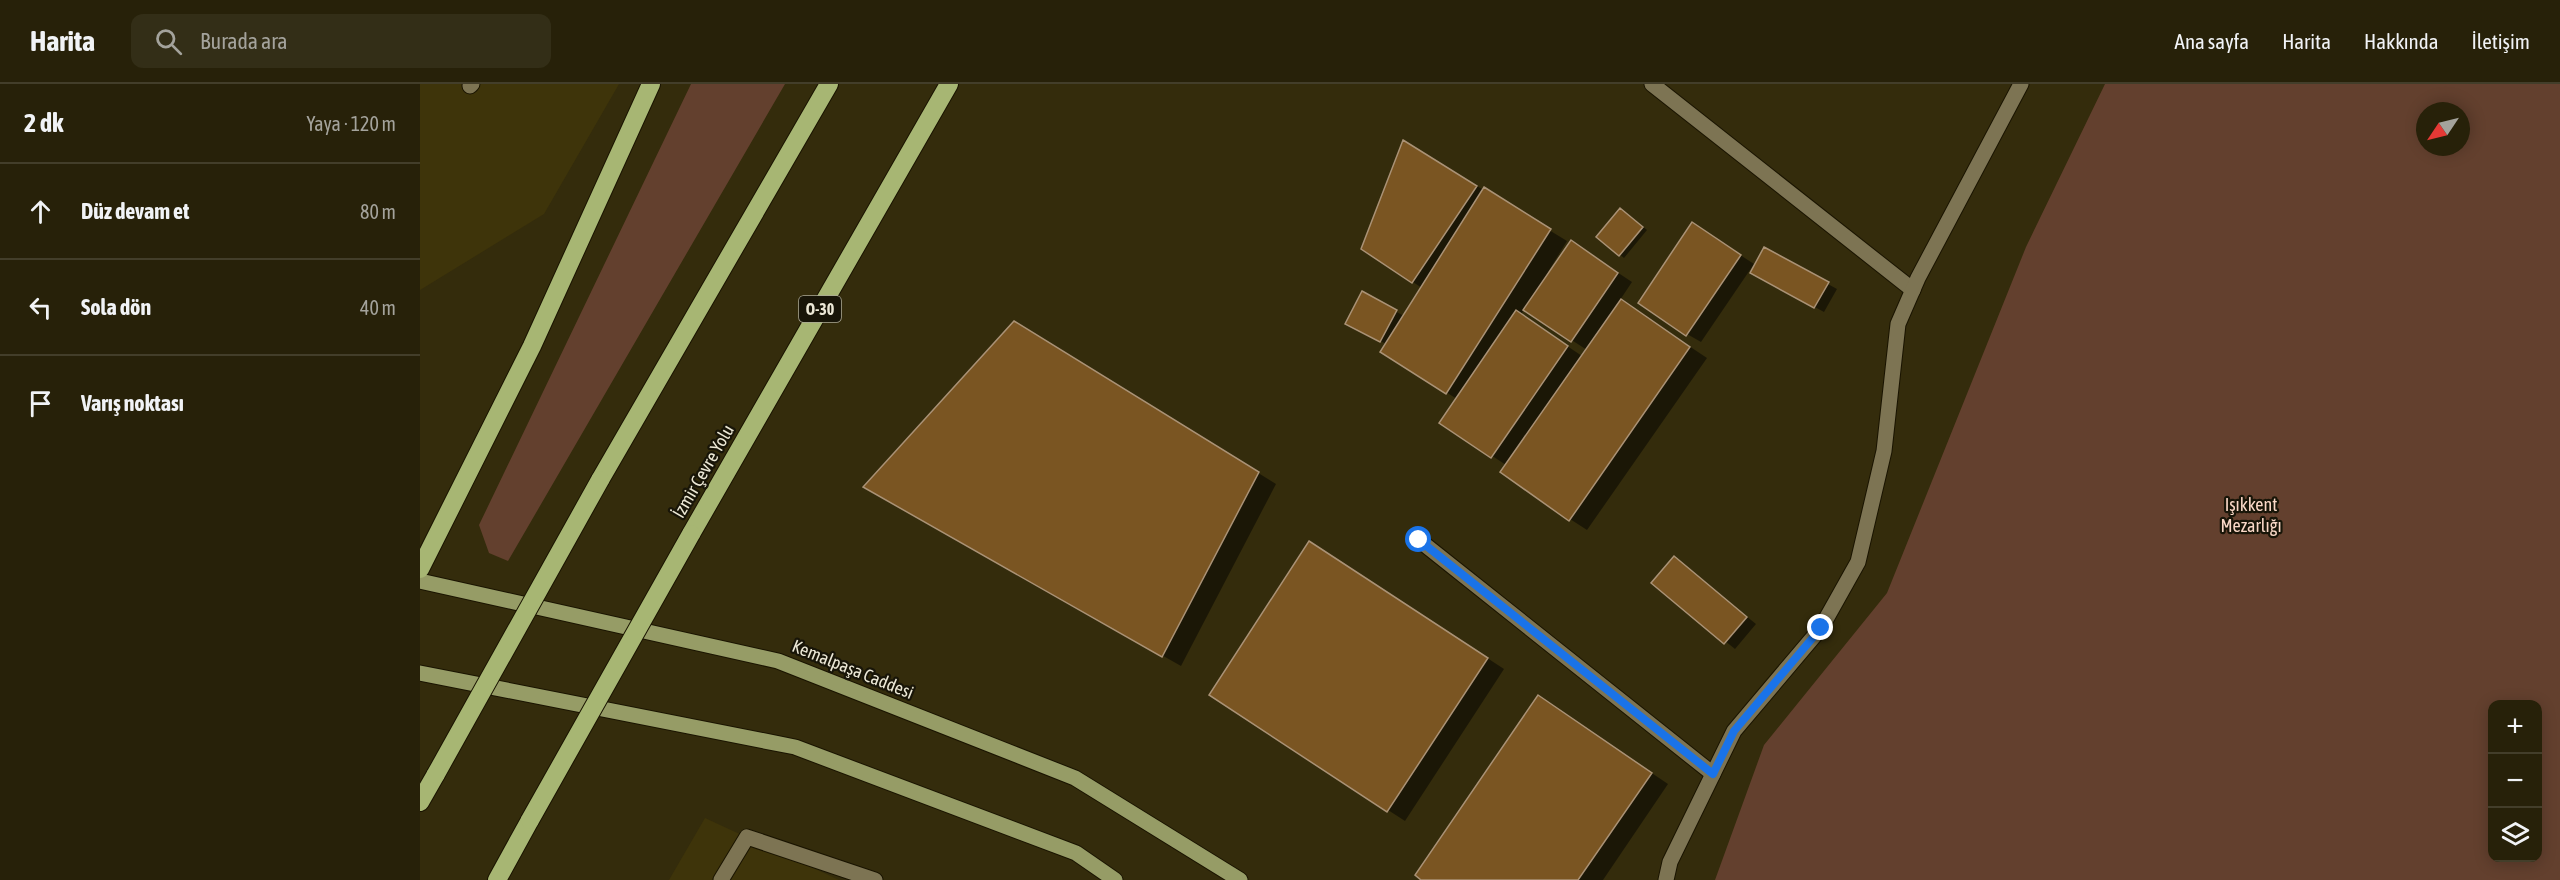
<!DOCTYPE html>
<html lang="tr">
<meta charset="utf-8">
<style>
:root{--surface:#272109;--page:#332e17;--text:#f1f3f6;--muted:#a4a39c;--line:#433e2a}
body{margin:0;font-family:"Asap Condensed",sans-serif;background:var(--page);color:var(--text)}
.controls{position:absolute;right:18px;bottom:18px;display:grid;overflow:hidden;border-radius:12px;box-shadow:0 3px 15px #0003}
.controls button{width:54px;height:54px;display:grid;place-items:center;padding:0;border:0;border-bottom:2px solid var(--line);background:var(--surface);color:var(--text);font:30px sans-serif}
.compass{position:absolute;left:1996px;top:18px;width:54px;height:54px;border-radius:50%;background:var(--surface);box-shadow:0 3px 15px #0003;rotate:235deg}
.stop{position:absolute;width:18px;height:18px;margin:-14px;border:4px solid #1a73e8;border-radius:50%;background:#fff}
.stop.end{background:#1a73e8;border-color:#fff;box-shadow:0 2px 6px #0008}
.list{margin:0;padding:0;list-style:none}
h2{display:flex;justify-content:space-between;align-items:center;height:78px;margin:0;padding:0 24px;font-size:26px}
h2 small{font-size:20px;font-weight:400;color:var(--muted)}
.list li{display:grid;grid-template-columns:39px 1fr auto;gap:18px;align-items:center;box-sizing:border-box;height:96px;padding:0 24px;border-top:2px solid var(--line)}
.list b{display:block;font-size:22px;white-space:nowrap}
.list em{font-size:20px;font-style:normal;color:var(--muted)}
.icon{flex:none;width:33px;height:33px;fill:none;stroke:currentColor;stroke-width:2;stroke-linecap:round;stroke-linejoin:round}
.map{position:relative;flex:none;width:2140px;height:796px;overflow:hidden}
header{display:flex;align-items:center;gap:36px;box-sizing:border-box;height:84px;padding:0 30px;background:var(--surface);border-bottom:2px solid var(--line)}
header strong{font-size:28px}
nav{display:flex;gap:33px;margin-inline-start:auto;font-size:21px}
.search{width:420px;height:54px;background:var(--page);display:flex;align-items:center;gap:15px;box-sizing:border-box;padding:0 21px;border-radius:12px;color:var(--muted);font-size:22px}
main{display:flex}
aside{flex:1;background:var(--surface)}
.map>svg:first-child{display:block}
.built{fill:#3e340a}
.green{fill:#63402e;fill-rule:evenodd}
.shadow{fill:#0007;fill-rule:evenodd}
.building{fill:#7a5522;stroke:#aa9276;stroke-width:1.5}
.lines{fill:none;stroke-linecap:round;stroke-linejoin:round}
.lane-casing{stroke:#1a1400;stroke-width:17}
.street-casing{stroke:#1a1400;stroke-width:17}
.secondary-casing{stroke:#1a1400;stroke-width:17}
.primary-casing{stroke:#1a1400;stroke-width:17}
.highway-casing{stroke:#1a1400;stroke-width:20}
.lane{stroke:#7d7453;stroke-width:15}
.street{stroke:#7d7453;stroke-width:15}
.secondary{stroke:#7d7453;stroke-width:15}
.primary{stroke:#969c66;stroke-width:15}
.highway{stroke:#a7b673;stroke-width:18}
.highway-bridge-casing{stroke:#1a1400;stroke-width:20;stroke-linecap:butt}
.highway-bridge{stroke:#a7b673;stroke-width:18}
.route{stroke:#1a73e8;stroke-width:8}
.labels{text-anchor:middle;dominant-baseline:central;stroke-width:4.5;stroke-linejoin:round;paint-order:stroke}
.shield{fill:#181508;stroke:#aca998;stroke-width:1.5}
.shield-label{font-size:16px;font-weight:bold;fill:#ece8d6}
.street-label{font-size:18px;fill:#ece8d6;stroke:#181508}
.park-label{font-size:18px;fill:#fad8c7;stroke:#181508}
</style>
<header>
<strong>Harita</strong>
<div class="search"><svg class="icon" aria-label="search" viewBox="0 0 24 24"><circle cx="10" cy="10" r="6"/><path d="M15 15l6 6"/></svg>Burada ara</div>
<nav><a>Ana sayfa</a><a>Harita</a><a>Hakkında</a><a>İletişim</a></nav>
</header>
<main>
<aside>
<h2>2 dk<small>Yaya · 120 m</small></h2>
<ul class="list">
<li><svg class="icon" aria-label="ahead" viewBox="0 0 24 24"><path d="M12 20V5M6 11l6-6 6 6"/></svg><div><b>Düz devam et</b></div><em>80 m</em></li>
<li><svg class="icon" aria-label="left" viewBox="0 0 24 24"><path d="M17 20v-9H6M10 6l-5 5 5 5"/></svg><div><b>Sola dön</b></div><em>40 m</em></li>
<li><svg class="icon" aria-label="arrive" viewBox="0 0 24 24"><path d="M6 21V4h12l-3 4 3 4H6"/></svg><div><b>Varış noktası</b></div></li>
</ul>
</aside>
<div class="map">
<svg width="2140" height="796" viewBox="0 0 2140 796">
<rect width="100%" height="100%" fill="#342c0c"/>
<path class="built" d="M0 0H199L124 130 0 206Z
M285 734 419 796H249Z"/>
<path class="green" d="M271 0H365L88 477 69 469 59 441Z
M1685 0H2140V796H1295L1344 661 1467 509 1606 163ZM2005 27H2041V63H2005ZM2072 620H2118V774H2072Z"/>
<path class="shadow" d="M998 66 1147 157 1128 188 1130 189 1165 167 1212 198 1200 216 1287 274 1167 446 1150 435 1086 381 1021 338 1037 315 962 268 966 260 927 239 942 209 984 232 1002 204 993 198ZM1104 225 1167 266 1162 272 1101 231Z
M1205 128 1227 146 1204 174 1178 153Z
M1273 140 1334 180 1281 258 1267 250Z
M1344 165 1417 205 1404 228 1332 189Z
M612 249 856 400 761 582 445 403Z
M907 469 1084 585 985 737 968 726Z
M1254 474 1336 540 1315 565 1233 499Z
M1119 613 1248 700 1183 796H1004Z"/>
<path class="building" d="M983 56 1057 102 992 199 941 165Z
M1064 103 1131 145 1026 310 960 268Z
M1200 124 1223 143 1199 172 1176 153Z
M1272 138 1321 171 1266 252 1218 219Z
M1151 156 1198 189 1151 258 1103 226Z
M1344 163 1409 198 1394 224 1330 189Z
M942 207 977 226 960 258 925 240Z
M1201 215 1270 263 1149 437 1080 388Z
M1096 226 1148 262 1071 374 1019 339Z
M594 237 839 388 742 573 443 403Z
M889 457 1068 574 967 728 789 611Z
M1254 472 1327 533 1304 560 1231 499Z
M1118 611 1232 689 1158 796H1001L995 791Z"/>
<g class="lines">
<defs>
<path id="lane" d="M1232 0 1493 206
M50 2 52 0
M999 456 1293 690"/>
<path id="street" d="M301 796 327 753 455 796"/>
<path id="secondary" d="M1246 796 1250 778 1314 647 1401 544 1438 478 1464 367 1478 240 1498 194 1601 0"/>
<path id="primary" d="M0 497 358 577 655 694 820 796
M0 589 375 663 656 769 695 796"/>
<path id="highway" d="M180 396 409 0
M271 450 529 0
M0 485 112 262 231 0
M0 718 16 690
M77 796 110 736"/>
</defs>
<use href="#lane" class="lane-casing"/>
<use href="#street" class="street-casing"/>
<use href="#secondary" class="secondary-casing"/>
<use href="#primary" class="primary-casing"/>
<use href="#highway" class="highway-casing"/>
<use href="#lane" class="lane"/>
<use href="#street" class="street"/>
<use href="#secondary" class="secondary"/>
<use href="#primary" class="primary"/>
<use href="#highway" class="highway"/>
<defs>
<path id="highway-bridge" d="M16 690 180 396
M110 736 271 450"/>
</defs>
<use href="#highway-bridge" class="highway-bridge-casing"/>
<use href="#highway-bridge" class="highway-bridge"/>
</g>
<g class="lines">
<path class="route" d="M999 456 1293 690 1314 647 1401 544"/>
</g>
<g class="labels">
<rect class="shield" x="379" y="212" width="42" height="26" rx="4.5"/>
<g class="shield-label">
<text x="400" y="225">O-30</text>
</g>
<g class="street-label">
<text transform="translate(283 387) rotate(-60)">İzmir Çevre Yolu</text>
<text transform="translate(433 585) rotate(22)">Kemalpaşa Caddesi</text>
</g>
<g class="park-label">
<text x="1831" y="420">Işıkkent<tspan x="1831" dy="21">Mezarlığı</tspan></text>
</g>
</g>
</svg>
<div class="controls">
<button>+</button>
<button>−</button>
<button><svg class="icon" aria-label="layers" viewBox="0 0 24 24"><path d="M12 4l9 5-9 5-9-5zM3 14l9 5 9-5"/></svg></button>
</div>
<svg class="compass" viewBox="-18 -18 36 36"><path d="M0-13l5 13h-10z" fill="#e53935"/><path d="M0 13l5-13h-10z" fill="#a4a39c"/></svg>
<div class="stop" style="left:999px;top:456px"></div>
<div class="stop end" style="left:1401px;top:544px"></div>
</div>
</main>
